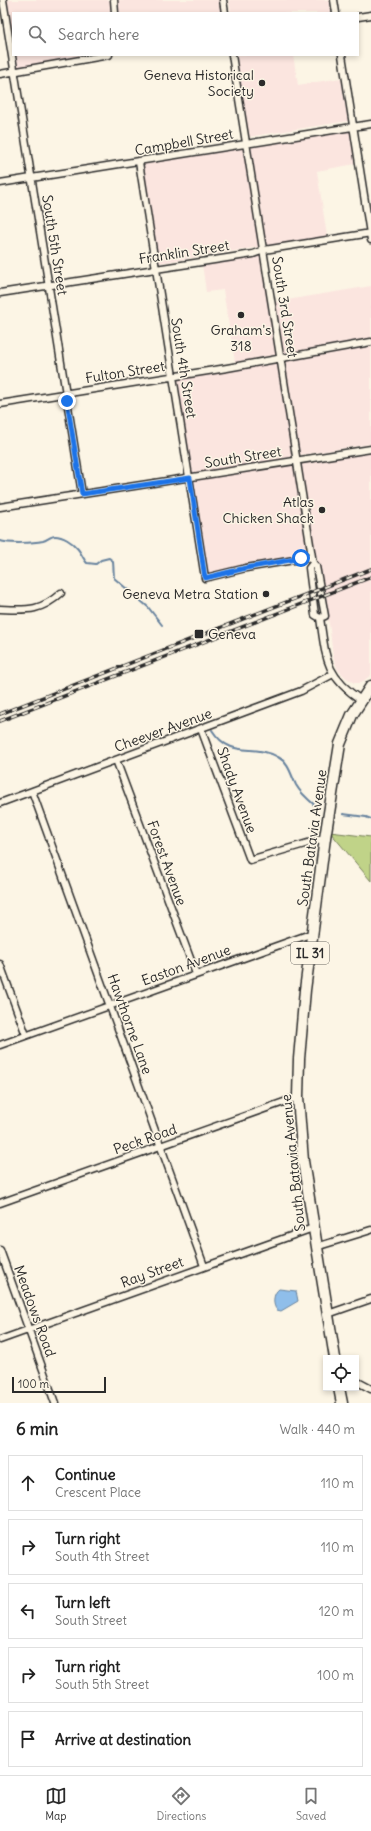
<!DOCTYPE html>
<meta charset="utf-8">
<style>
:root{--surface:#fff;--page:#f6f6f6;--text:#222;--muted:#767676;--line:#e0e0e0;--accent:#2b2b2b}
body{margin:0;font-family:Delius,sans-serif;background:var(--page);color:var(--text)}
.controls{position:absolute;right:12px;bottom:12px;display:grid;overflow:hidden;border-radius:0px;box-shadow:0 2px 6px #0003}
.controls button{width:36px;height:36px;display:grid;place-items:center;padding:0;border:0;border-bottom:1px solid var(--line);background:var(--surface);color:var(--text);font:20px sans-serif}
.scale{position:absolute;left:12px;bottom:10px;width:94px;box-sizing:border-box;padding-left:4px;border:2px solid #2b2b2b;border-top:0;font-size:11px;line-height:14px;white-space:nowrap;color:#2b2b2b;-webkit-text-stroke:3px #fcf5e5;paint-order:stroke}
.stop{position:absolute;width:12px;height:12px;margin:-9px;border:3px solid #1a73e8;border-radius:50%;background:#fff}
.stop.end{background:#1a73e8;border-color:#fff;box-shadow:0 1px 4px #0008}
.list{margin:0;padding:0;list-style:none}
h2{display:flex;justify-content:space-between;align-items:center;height:52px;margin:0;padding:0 16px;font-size:17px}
h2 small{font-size:13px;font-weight:400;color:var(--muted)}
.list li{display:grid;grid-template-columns:26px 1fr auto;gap:12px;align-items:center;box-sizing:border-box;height:56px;margin:0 8px 8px;padding:0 8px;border:1px solid var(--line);border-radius:0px}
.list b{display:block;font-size:15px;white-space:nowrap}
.list p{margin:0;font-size:13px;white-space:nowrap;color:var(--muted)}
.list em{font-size:13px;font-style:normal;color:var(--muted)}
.icon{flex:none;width:22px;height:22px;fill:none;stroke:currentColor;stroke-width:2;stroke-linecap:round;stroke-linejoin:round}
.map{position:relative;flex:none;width:371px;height:1403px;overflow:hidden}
.search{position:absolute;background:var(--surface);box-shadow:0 2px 6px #0003;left:12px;right:12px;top:12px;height:44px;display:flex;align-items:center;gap:10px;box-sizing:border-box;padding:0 14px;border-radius:0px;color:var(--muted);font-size:15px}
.sheet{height:372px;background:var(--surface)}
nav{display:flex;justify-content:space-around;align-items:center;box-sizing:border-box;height:56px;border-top:1px solid var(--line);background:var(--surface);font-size:11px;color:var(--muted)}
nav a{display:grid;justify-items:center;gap:2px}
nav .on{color:var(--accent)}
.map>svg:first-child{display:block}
.built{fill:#fbe5df}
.green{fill:#c0d388;stroke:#767f5a}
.water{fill:#8fbeea;stroke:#67839e}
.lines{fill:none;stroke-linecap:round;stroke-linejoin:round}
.stream{stroke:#67839e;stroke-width:2}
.street-casing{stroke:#2b2b2b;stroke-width:9}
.primary-casing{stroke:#2b2b2b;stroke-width:13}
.street{stroke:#fcf5e5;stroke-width:6}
.primary{stroke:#fcf5e5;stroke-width:10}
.rail-casing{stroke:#2b2b2b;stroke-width:3.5}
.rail{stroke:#fcf5e5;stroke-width:2;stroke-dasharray:6;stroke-linecap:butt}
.route{stroke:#1a73e8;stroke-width:5}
.poi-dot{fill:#2b2b2b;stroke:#fcf5e5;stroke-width:1.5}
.labels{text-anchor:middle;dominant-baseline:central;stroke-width:3;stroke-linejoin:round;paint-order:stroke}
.shield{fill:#fcf5e5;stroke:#6a6863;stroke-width:1}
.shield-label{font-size:13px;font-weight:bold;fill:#2b2b2b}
.poi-label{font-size:14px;fill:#2b2b2b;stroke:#fcf5e5;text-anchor:end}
.street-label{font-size:14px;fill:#2b2b2b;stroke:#fcf5e5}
</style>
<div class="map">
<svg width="371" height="1403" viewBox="0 0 371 1403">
<rect width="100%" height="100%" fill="#fcf5e5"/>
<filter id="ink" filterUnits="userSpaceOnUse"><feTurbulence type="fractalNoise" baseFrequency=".025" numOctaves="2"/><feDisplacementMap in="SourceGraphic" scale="8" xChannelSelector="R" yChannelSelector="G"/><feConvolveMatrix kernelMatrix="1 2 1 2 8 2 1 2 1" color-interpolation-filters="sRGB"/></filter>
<g filter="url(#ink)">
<path class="built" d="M7 0H112L114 13H13V46L7 13H9Z
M116 0H219L221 13H118Z
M229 0H329L331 13H231Z
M15 55H100L17 69Z
M236 55H293L298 85 341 78 348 121 248 137Z
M350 128 355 164 317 171 327 236 266 246 250 144Z
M243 146 259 247 159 263 142 162Z
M260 254 276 355 235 362 223 290 206 292 202 263Z
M371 286V339L283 354 275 302Z
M371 345V444L300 455 284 359Z
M277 362 292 458 192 473 177 377Z
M371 450V675L361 683H354L345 677 338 670 333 657 330 630 317 556 240 567 206 576 192 479Z"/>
<path class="green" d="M330 832 371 837V881Z"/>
<path class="water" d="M279 1289 296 1291 298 1301 281 1311 277 1310C272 1305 273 1293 279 1289Z"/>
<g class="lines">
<path class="stream" d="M0 541C10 544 33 543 43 541 47 540 51 536 55 536 63 536 72 542 77 548 81 552 83 559 87 563L96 564 101 560 109 558 113 561 114 578 148 607 162 625
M212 730C231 760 254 743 278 757 289 763 291 775 296 785 301 794 310 801 318 808
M343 814 366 817 371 819"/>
<defs>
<path id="street" d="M3 0 82 494
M114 0 115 13
M223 0 225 13
M334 0 336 13
M358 17 371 15
M232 55 313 563 316 566 325 616 320 618
M342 55 371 240
M0 74 109 55
M139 162 205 578 246 568 312 557
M0 183 371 124
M0 293 253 254 264 250 371 233
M0 404 227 368 371 342
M0 507 371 449
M313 563 309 568 315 615 320 618C326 658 325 676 361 700
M0 609C27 610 40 612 61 593
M201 729 250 860 325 838
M116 760 196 974
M32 791 204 1266
M0 803 301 691 333 674
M0 964 26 1035
M0 1045 313 933
M0 1203 298 1097
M316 1247 371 1230
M0 1250 55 1403
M328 1314 371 1299
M0 1340 313 1228
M356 1381 371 1389"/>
<path id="primary" d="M335 1358 303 1161 298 1097 299 1059 305 990 325 838 340 744 352 715 371 686
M339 1388 342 1403"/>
</defs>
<use href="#street" class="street-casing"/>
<use href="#primary" class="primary-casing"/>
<use href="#street" class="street"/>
<use href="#primary" class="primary"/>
<defs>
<path id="rail" d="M0 714 371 569
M0 721 371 577"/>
</defs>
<use href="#rail" class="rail-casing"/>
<use href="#rail" class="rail"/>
</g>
</g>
<g class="lines" filter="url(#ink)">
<path class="route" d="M67 401 82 494 190 478 205 578 246 568 301 558"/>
</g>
<g class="poi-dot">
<circle cx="262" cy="83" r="4"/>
<circle cx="241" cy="315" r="4"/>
<circle cx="322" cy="510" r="4"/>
<circle cx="266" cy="594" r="4"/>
<rect x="194" y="629" width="10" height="10" rx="2"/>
</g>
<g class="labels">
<rect class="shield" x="291" y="942" width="38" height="22" rx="3"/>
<g class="shield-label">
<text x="310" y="953">IL 31</text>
</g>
<g class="poi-label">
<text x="254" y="75">Geneva Historical<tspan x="254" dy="16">Society</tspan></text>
<text x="241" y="330" text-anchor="middle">Graham's<tspan x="241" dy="16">318</tspan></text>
<text x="314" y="502">Atlas<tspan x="314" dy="16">Chicken Shack</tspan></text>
<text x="258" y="594">Geneva Metra Station</text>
<text x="208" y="634" text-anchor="start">Geneva</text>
</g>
<g class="street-label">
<text transform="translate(184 142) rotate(-10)">Campbell Street</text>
<text transform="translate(55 245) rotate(81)">South 5th Street</text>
<text transform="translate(184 252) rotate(-9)">Franklin Street</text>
<text transform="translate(285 307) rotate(81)">South 3rd Street</text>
<text transform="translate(184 368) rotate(81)">South 4th Street</text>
<text transform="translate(125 372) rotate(-9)">Fulton Street</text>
<text transform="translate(243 457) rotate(-9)">South Street</text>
<text transform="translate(163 730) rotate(-20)">Cheever Avenue</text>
<text transform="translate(237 790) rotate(70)">Shady Avenue</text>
<text transform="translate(312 838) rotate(-82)">South Batavia Avenue</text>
<text transform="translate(167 863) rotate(70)">Forest Avenue</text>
<text transform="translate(186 965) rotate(-20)">Easton Avenue</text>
<text transform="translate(130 1024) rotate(70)">Hawthorne Lane</text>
<text transform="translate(145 1139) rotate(-19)">Peck Road</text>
<text transform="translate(293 1163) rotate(-96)">South Batavia Avenue</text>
<text transform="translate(152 1272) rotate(-20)">Ray Street</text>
<text transform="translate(35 1311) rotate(70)">Meadows Road</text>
</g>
</g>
</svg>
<div class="controls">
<button><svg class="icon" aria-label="locate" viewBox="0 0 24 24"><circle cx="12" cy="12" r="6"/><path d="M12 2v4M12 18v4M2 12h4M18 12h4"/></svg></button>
</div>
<div class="scale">100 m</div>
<div class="stop" style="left:301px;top:558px"></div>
<div class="stop end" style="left:67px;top:401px"></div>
<div class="search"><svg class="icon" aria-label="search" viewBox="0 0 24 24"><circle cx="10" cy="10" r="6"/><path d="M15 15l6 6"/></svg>Search here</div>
</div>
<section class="sheet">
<h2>6 min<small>Walk · 440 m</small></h2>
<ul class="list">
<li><svg class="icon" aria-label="ahead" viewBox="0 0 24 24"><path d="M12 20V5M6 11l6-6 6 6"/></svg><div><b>Continue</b><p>Crescent Place</p></div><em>110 m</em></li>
<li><svg class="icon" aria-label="right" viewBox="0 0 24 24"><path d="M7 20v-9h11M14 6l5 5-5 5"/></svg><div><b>Turn right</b><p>South 4th Street</p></div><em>110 m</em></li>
<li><svg class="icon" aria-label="left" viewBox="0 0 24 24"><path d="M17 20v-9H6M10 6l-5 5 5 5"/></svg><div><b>Turn left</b><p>South Street</p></div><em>120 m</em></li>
<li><svg class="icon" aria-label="right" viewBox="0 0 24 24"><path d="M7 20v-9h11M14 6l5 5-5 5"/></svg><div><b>Turn right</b><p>South 5th Street</p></div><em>100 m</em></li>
<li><svg class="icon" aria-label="arrive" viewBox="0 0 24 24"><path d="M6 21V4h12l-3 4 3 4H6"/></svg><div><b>Arrive at destination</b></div></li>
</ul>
</section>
<nav>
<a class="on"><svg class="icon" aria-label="map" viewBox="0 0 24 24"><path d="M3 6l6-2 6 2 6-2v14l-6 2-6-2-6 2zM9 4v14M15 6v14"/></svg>Map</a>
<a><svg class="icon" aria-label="directions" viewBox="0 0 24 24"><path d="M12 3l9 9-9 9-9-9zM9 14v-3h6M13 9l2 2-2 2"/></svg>Directions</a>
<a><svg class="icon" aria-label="saved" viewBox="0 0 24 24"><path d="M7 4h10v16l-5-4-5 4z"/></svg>Saved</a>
</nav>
